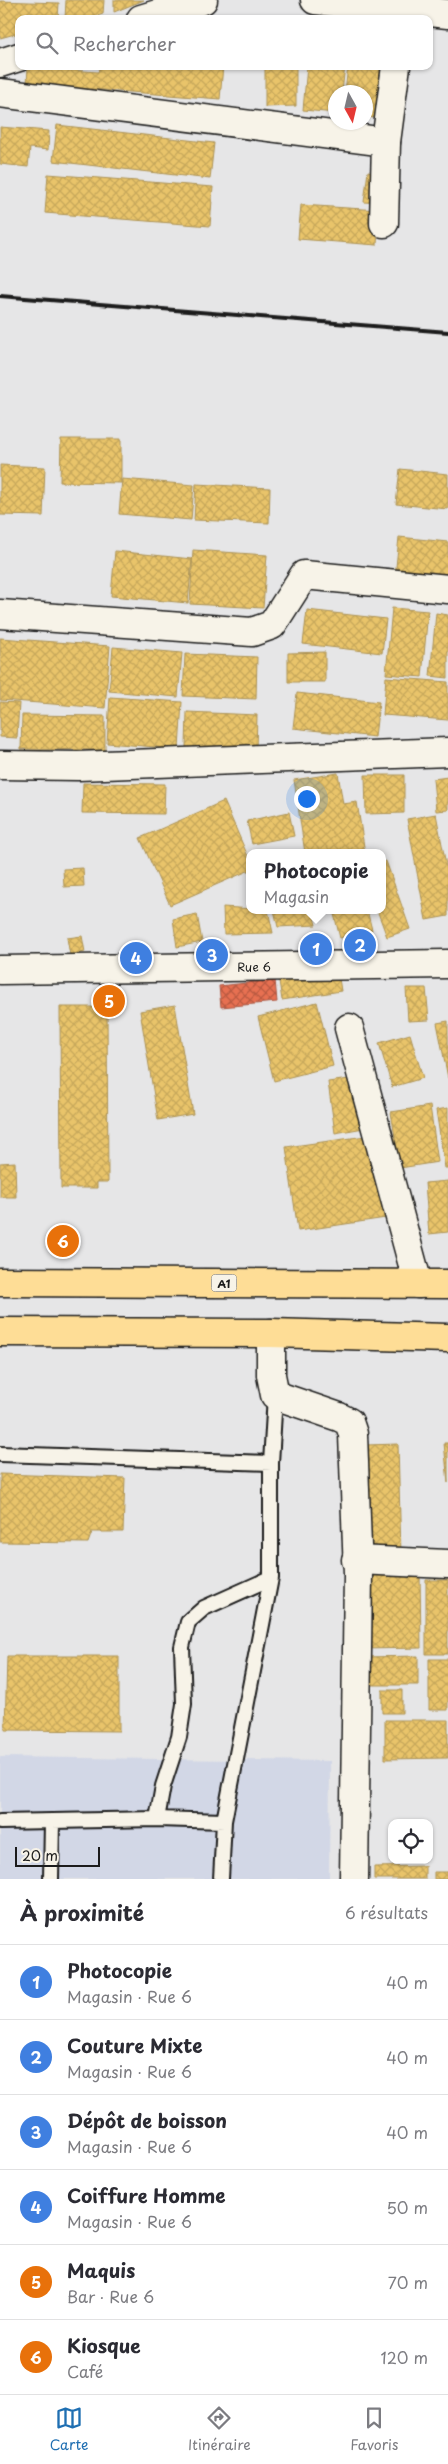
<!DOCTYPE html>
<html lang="fr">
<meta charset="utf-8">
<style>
:root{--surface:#fff;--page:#f2f2f3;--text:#2b2b33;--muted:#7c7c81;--line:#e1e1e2;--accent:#1f6fb2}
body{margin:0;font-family:"Playpen Sans",sans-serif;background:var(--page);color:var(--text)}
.controls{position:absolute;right:15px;bottom:15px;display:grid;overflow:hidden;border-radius:10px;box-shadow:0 1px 4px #0004}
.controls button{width:45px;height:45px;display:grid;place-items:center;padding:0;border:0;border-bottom:1px solid var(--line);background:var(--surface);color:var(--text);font:25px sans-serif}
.compass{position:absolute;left:328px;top:85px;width:45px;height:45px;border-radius:50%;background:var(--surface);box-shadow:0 1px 4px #0004;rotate:172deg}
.scale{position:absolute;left:15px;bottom:12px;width:85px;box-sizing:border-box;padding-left:5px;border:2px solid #1c1c1c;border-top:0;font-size:14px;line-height:18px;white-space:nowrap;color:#1c1c1c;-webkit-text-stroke:4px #f7f3e8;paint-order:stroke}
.you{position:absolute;left:306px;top:798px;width:18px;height:18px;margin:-12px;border:4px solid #fff;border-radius:50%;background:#1a73e8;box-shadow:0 0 0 8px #1a73e833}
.badge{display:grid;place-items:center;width:32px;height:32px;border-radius:50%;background:var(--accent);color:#fff;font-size:16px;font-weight:700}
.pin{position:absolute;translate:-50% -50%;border:2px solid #fff;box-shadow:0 1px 5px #0006}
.popup{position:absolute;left:246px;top:849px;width:140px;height:65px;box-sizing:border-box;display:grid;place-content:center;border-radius:10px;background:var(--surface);filter:drop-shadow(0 1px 4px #0005);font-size:16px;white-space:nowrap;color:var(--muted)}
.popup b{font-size:19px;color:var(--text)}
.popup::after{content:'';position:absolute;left:50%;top:100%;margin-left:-10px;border:10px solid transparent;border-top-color:var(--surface)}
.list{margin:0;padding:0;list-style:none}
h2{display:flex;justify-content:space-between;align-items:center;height:65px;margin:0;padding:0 20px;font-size:21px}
h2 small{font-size:16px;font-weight:400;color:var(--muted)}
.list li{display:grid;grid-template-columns:32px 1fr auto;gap:15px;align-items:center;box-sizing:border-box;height:75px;padding:0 20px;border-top:1px solid var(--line)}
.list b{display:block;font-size:19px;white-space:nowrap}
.list p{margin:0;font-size:16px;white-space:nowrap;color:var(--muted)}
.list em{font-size:16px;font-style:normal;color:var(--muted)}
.icon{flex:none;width:28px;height:28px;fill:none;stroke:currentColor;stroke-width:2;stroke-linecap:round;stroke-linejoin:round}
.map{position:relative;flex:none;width:448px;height:1879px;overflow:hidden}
.search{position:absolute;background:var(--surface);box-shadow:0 1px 4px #0004;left:15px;right:15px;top:15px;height:55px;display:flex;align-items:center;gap:12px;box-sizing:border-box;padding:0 18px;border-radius:10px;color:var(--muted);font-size:19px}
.sheet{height:515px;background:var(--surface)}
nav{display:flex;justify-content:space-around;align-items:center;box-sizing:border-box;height:70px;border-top:1px solid var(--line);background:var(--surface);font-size:14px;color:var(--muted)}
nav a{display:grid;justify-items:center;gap:2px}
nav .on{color:var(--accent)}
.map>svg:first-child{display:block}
.built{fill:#d2d7e6}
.homes{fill:url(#homes-cross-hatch);stroke:#ac9253}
.shops{fill:url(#shops-cross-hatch);stroke:#aa5641}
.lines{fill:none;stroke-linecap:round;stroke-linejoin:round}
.lane-casing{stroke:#1c1c1c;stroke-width:18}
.street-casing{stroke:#1c1c1c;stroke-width:31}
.primary-casing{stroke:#1c1c1c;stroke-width:31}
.lane{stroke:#f7f3e8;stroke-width:14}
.street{stroke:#f7f3e8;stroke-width:28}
.primary{stroke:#fedd96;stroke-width:28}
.rail{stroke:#1c1c1c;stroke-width:4}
.labels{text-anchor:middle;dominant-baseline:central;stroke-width:5;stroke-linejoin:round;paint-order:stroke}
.shield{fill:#f7f3e8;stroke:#5e5c59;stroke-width:1}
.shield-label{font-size:11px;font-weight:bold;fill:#1c1c1c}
.street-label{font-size:12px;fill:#1c1c1c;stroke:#f7f3e8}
</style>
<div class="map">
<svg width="448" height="1879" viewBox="0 0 448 1879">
<defs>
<pattern id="homes-cross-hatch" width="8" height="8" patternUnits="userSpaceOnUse" patternTransform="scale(1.25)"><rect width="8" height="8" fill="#e9c46a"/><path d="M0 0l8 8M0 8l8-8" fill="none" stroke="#c7a85b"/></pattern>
<pattern id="shops-cross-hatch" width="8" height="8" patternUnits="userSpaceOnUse" patternTransform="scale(1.25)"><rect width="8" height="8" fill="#e76f51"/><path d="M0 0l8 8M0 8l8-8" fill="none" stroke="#ba5a42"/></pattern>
</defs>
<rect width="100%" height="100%" fill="#e6e6e7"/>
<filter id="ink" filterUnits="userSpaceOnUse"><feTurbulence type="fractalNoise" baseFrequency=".02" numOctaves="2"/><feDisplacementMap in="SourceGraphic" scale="10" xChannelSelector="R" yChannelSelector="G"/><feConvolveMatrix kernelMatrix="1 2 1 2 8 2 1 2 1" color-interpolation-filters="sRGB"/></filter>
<g filter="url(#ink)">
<path class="built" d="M0 1757 330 1761 329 1879H0Z"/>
<path class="homes" d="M66 0H104L103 14 88 19H65Z
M114 0H144L114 12Z
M0 1 59 3 58 19H19V33L0 38Z
M100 66H223L220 99 27 84 28 67 98 72Z
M265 66H296V106L265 107Z
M307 66H345L342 92H336V113L303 110Z
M348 66H389L384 119 366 117V92H345Z
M57 125 214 143 210 179 53 161Z
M0 127 49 131 48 150 30 148 28 167 0 164Z
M368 171 381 173 378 203 364 202Z
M48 174 213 187 210 226 45 213Z
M301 205 379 210 377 245 298 239Z
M61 439H121V483L60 482Z
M0 465 45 467 43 516 0 515Z
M400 469 448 474V509L396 504Z
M122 479 194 485 191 520 119 514Z
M196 484 270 488 269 523 194 520Z
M399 537 448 542V582L395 577Z
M193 550 267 555 263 608 190 604Z
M115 551 192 559 188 603 111 596Z
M392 608 428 611 422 677 386 674Z
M307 610 386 619 382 653 303 644Z
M436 613 448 615V678L430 676Z
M0 638 110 646 105 708 0 700Z
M113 647 182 653 178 697 109 691Z
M325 652V682H288V653Z
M185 654 257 657 256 699 183 696Z
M386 677 448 682V720L383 715Z
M297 693 379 702 375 737 293 728Z
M110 697 182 702 179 749 107 743Z
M0 702 19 703 17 738 0 737Z
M187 712 257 715 256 750 186 747Z
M22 715 105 716V750L21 749Z
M338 773 343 804 357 802 365 853H305L294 780Z
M365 775H404V813L366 814Z
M448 777V810L436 811 433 779Z
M83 783 165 784 164 814 82 813Z
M224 801 250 861V870L170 905 140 838Z
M289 812 294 836 252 844 247 821Z
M436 814 448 875V916L426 920 407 819Z
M386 861 410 929 387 937 377 910H382V862Z
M83 868 84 886 64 887 63 869Z
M223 907 268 910 273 933 224 934Z
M274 910H312L316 925 278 927Z
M333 910H367L372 930 340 938Z
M197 914 202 942 177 947 173 919Z
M82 936 85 952 70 955 67 938Z
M338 972 341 991 282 1000 279 981Z
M406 988H426L429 1020 408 1021Z
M317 1002 333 1066 274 1081 258 1017Z
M175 1005 193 1114 158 1120 140 1011Z
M60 1007H107L108 1182H97V1188H61Z
M448 1021V1078L437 1023Z
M410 1034 423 1078 392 1087 379 1043Z
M356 1078 364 1128 335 1133 328 1082Z
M430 1106 438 1162 400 1168 391 1112Z
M448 1108V1168H445L436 1110Z
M373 1135 386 1218 298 1231 286 1147Z
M15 1162 16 1197H0V1163Z
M448 1181V1232L429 1234 425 1183Z
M444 1443H448V1483Z
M398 1444 401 1555 370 1557 366 1445Z
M0 1474 125 1478 123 1532H92L88 1543 0 1542Z
M362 1573H420L421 1648 363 1649Z
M426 1580H448V1654H426Z
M7 1656H119V1731L5 1730Z
M418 1656V1685H364V1657Z
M429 1659H448V1710H429Z
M382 1690H402V1713H382Z
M385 1720H448V1758L385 1759Z
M425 1866V1879H374V1867Z
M434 1872H448V1879H434Z"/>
<path class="shops" d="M275 980 277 1002 221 1007 219 986Z"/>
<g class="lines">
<defs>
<path id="lane" d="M0 1454 271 1463
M157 1819 163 1786 179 1737 184 1704 182 1647 188 1622 204 1608 271 1578
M0 1822 157 1819 224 1821
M51 1879 52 1821
M221 1879 224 1821 271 1578V1463L275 1395"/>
<g id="street">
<path d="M315 0 448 14"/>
<path d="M141 19 203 0"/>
<path d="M0 63 19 57"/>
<path d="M0 93 386 142"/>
<path d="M384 223 386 142 396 66"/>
<path d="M0 614 252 632 272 625 304 575 448 589"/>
<path d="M0 765 78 766 448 752"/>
<path id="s1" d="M0 970 448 964"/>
<path d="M349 1028 418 1284"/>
<path d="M271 1333V1375L275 1395 339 1417 349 1422 353 1434 358 1574 354 1879"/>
<path d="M356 1560 448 1564"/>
</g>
<path id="primary" d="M0 1282 448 1284
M0 1332 271 1333 448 1338"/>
</defs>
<use href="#lane" class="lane-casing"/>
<use href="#street" class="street-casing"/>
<use href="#primary" class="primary-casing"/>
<use href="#lane" class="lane"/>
<use href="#street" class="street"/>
<use href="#primary" class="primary"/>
<path class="rail" d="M0 296 448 332"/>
</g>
</g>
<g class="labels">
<rect class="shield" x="211.5" y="1274.5" width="25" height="17" rx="4"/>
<g class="shield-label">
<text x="224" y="1283">A1</text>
</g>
<g class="street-label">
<text stroke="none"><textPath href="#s1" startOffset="254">Rue 6</textPath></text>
</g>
</g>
</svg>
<div class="controls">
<button><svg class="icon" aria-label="locate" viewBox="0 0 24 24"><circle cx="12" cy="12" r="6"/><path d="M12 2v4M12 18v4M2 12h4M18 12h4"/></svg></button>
</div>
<svg class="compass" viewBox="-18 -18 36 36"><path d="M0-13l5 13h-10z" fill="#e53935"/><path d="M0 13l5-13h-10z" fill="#7c7c81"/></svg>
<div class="scale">20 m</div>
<div class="you"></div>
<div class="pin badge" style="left:316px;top:949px;background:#3f7fe0">1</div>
<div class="popup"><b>Photocopie</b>Magasin</div>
<div class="pin badge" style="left:360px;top:945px;background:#3f7fe0">2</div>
<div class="pin badge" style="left:212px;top:955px;background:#3f7fe0">3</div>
<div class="pin badge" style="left:136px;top:958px;background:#3f7fe0">4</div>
<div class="pin badge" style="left:109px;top:1001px;background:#e8710a">5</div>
<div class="pin badge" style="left:63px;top:1241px;background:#e8710a">6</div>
<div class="search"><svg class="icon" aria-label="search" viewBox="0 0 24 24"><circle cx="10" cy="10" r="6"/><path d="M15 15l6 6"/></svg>Rechercher</div>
</div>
<section class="sheet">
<h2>À proximité<small>6 résultats</small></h2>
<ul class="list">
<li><span class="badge" style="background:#3f7fe0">1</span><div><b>Photocopie</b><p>Magasin · Rue 6</p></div><em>40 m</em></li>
<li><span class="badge" style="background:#3f7fe0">2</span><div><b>Couture Mixte</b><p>Magasin · Rue 6</p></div><em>40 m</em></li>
<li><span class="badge" style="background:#3f7fe0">3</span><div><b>Dépôt de boisson</b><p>Magasin · Rue 6</p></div><em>40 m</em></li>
<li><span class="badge" style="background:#3f7fe0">4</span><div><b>Coiffure Homme</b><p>Magasin · Rue 6</p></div><em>50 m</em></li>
<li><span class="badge" style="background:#e8710a">5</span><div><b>Maquis</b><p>Bar · Rue 6</p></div><em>70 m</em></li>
<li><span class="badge" style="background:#e8710a">6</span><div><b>Kiosque</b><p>Café</p></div><em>120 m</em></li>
</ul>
</section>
<nav>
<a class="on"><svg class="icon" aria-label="map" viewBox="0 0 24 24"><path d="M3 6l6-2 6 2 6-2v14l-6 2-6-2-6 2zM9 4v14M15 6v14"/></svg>Carte</a>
<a><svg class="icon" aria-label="directions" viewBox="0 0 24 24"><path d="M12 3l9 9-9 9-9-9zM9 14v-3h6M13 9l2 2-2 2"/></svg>Itinéraire</a>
<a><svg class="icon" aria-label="saved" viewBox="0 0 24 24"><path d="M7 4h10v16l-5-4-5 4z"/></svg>Favoris</a>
</nav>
